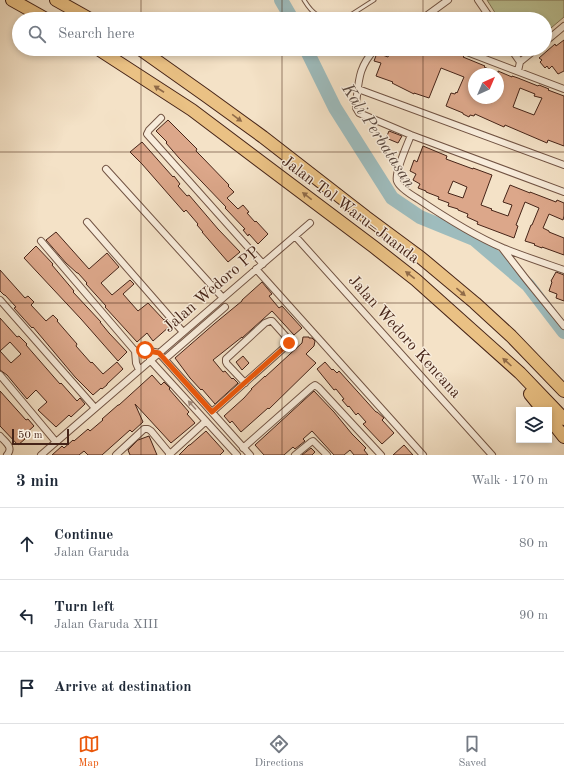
<!DOCTYPE html>
<meta charset="utf-8">
<style>
:root{--surface:#fff;--page:#f6f6f7;--text:#1f2937;--muted:#747a83;--line:#e0e1e3;--accent:#ea580c}
body{margin:0;font-family:"Old Standard TT",serif;background:var(--page);color:var(--text)}
.controls{position:absolute;right:12px;bottom:12px;display:grid;overflow:hidden;border-radius:0px;box-shadow:0 2px 6px #0003}
.controls button{width:36px;height:36px;display:grid;place-items:center;padding:0;border:0;border-bottom:1px solid var(--line);background:var(--surface);color:var(--text);font:20px sans-serif}
.compass{position:absolute;left:468px;top:68px;width:36px;height:36px;border-radius:50%;background:var(--surface);box-shadow:0 2px 6px #0003;rotate:44deg}
.scale{position:absolute;left:12px;bottom:10px;width:57px;box-sizing:border-box;padding-left:4px;border:2px solid #462418;border-top:0;font-size:11px;line-height:14px;white-space:nowrap;color:#462418;-webkit-text-stroke:3px #f8ecdb;paint-order:stroke}
.stop{position:absolute;width:12px;height:12px;margin:-9px;border:3px solid #ea580c;border-radius:50%;background:#fff}
.stop.end{background:#ea580c;border-color:#fff;box-shadow:0 1px 4px #0008}
.list{margin:0;padding:0;list-style:none}
h2{display:flex;justify-content:space-between;align-items:center;height:52px;margin:0;padding:0 16px;font-size:17px}
h2 small{font-size:13px;font-weight:400;color:var(--muted)}
.list li{display:grid;grid-template-columns:26px 1fr auto;gap:12px;align-items:center;box-sizing:border-box;height:72px;padding:0 16px;border-top:1px solid var(--line)}
.list b{display:block;font-size:15px;white-space:nowrap}
.list p{margin:0;font-size:13px;white-space:nowrap;color:var(--muted)}
.list em{font-size:13px;font-style:normal;color:var(--muted)}
.icon{flex:none;width:22px;height:22px;fill:none;stroke:currentColor;stroke-width:2;stroke-linecap:round;stroke-linejoin:round}
.map{position:relative;flex:none;width:564px;height:455px;overflow:hidden}
.search{position:absolute;background:var(--surface);box-shadow:0 2px 6px #0003;left:12px;right:12px;top:12px;height:44px;display:flex;align-items:center;gap:10px;box-sizing:border-box;padding:0 14px;border-radius:22px;color:var(--muted);font-size:15px}
.sheet{height:268px;background:var(--surface)}
nav{display:flex;justify-content:space-around;align-items:center;box-sizing:border-box;height:56px;border-top:1px solid var(--line);background:var(--surface);font-size:11px;color:var(--muted)}
nav a{display:grid;justify-items:center;gap:2px}
nav .on{color:var(--accent)}
.map>svg:first-child{display:block}
.green{fill:#bcc395;stroke:#817456}
.lines{fill:none;stroke-linecap:round;stroke-linejoin:round}
.river{stroke:#9ebcbd;stroke-width:14}
.building{fill:#dca78a;stroke:#462418;fill-rule:evenodd}
.service-casing{stroke:#725444;stroke-width:5}
.minor-casing{stroke:#725444;stroke-width:8}
.motorway-casing{stroke:#462418;stroke-width:14}
.service{stroke:#f8ecdb;stroke-width:3}
.minor{stroke:#f8ecdb;stroke-width:6}
.motorway{stroke:#eac184;stroke-width:12}
.oneway{fill:#906b49}
.oneway2{fill:#9f887a}
.route{stroke:#ea580c;stroke-width:5}
.grid{fill:none;stroke:#462418;stroke-width:1;stroke-opacity:0.55}
.labels{text-anchor:middle;dominant-baseline:central;stroke-width:3;stroke-linejoin:round;paint-order:stroke}
.street-label{font-size:16px;fill:#462418;stroke:#f8ecdb}
.water-label{font-size:17px;font-style:italic;fill:#5c4a41;stroke:#f8ecdb}
</style>
<div class="map">
<svg width="564" height="455" viewBox="0 0 564 455">
<rect width="100%" height="100%" fill="#f4e2c7"/>
<filter id="stains"><feTurbulence type="fractalNoise" baseFrequency=".005" numOctaves="4"/><feColorMatrix values="0 0 0 0 .2 0 0 0 0 .09 0 0 0 0 .02 0 0 0 .5 -.17"/></filter>
<radialGradient id="worn" r=".72"><stop offset=".6" stop-color="#630" stop-opacity="0"/><stop offset="1" stop-color="#630" stop-opacity=".3"/></radialGradient>
<path class="green" d="M487 0H564V17L545 33V19H499Z"/>
<g class="lines">
<path class="river" d="M281 0 292 19
M306 49 335 108 392 198 420 217 474 239 528 285 564 332"/>
</g>
<path class="building" d="M564 40V71L558 74 552 66 549 69 547 66 545 68 540 62 542 60 539 58 555 44 556 46Z
M397 49H443L448 51V49H449L464 56 463 57 485 66 484 67 498 73V71L512 77V76L518 78 538 86 539 85 549 89 548 90 564 96V146L548 140 547 143 505 125 504 127 475 114 474 116 470 115 469 117 463 114V113L446 106 451 93 455 94 456 92 457 93 464 77 441 68 429 98 414 93V94L392 83 393 82 376 76 381 63 374 61 377 53 388 57 391 50 396 52ZM474 74H498V98H474V93L470 91 474 81ZM520 88 535 94 534 96 542 98 534 115 513 107Z
M168 120 197 149 196 151 201 156 229 185 228 186 234 192 227 198 238 209 243 205 249 212 247 213 255 222 256 221 268 234 258 244 249 234 248 236 243 230 245 229 225 208 226 207 179 158 166 143 167 142 156 131Z
M389 131 402 136 398 143 386 138Z
M142 142 173 177 174 176 180 184 178 186 187 196 189 195 218 229 240 252 228 262 202 232H203L197 225 198 224 186 210 184 212 142 164 130 152Z
M423 146 447 156 446 159 473 169V168L492 175 481 205 492 209 491 210 508 216 512 205 503 202 510 185 530 193V192L556 202 557 200 564 203V216L563 220 549 214 543 228 549 231V232L564 238V255L542 247V248L534 245 535 244 525 241 531 225H532L539 208 525 202 516 225 518 226 514 238 477 224 478 222 467 217 468 214 458 210V209L448 206 449 203 438 199 439 197 426 192V191L418 188 420 184 413 180 416 174 410 171 414 160 417 162ZM453 181 467 187 463 198 448 193Z
M56 232 89 269 107 253 119 267 101 283 112 295 130 280 134 284 123 294 138 311 148 303 164 320 165 319 170 326 153 341 147 333 137 342 105 307 106 306 86 284 87 283 78 273H77L66 263 46 240Z
M36 246 53 264 52 265 74 291 73 292 101 322H100L109 333 127 352 118 361 81 319 24 258Z
M0 270 25 298 28 296 34 302 31 305 46 321 53 315 58 320 57 321 77 344 76 346 91 363 92 362 103 374 117 362 123 369 107 384V385L102 389 101 388 93 395 75 377 33 327 32 328 14 308 16 307 5 295H4L0 291Z
M556 272 564 275V301L556 298 557 294 549 291 552 282 551 281Z
M262 282 272 294 269 296 279 308 282 306 302 328 294 335 272 311 242 338V337L213 360 223 372 225 371 232 379 233 378 238 383 215 404 202 389 201 390 190 378 175 358 214 324 242 301V300Z
M0 318 17 337 19 336 27 344 26 345 60 384 61 383 77 401 80 398 85 404 71 417 69 415 56 427 38 410 47 402 36 390 27 399 7 375 0 370ZM10 342 21 354 11 363 0 351Z
M303 337H309V338H312L315 341 314 346 306 354 316 363 269 409 268 408 241 432 232 421 230 423 224 416 244 398 252 389H251L265 376V377L302 343Z
M243 356 249 363 242 370 236 362Z
M325 362 332 370 333 369 337 373 339 371 376 412H377L384 418 382 420 394 433 382 444 363 424 366 422 358 413 356 415 349 406 348 407 342 400 344 399 336 389 334 390 317 369Z
M152 375 161 385 164 382 170 388 169 389 189 412 187 414 195 423 171 443 135 404 143 422 132 432 130 430 102 455H88L84 451 79 455H52L62 446 64 448 73 440 74 441 88 429 90 431 103 420 102 419 118 405H119Z
M0 391 26 420 28 419 34 426 23 436 25 439 18 445 0 426Z
M314 391 334 412 352 434 366 448 364 450 368 455H354L350 450 344 455H334L312 431 303 439 305 441 295 449 293 447 284 455H264L255 445Z
M206 431 224 451 220 455H179L189 445H190Z
M149 436 157 455H130L128 450 138 440Z
M404 445 413 455H393Z
M311 448 315 452 312 455H302Z"/>
<g class="lines">
<defs>
<path id="service" d="M304 0C313 15 319 18 336 18 341 18 344 18 349 16L374 0"/>
<path id="minor" d="M478 0 491 19
M422 19 448 0
M545 42 564 26
M375 49C358 68 359 80 356 104V108L359 113 411 135 564 192
M459 49 564 89
M511 49 520 62 518 71
M520 62 536 49
M358 89 564 165
M161 118 149 130 147 134 263 264
M411 135C408 143 394 174 397 181 399 187 413 196 418 199 443 216 475 236 503 248 523 256 544 263 564 270
M106 169 223 298
M87 222 183 332
M295 236 492 455
M41 241 135 351 136 363 139 370
M502 248 526 279 564 326
M256 269 423 455
M0 300 95 408
M135 351 145 350 159 353 250 455
M165 359 225 307
M150 360 237 455
M0 375 56 442
M212 412 286 346 289 343V340L272 321H270L265 323 226 359V362L227 364 245 383
M0 436C5 442 14 447 7 455
M243 448 312 387 315 385 319 388 381 455
M41 455 310 223
M116 455 144 429H148L151 431 170 454
M169 455 206 421
M295 455 311 442 313 441 327 455"/>
<path id="motorway" d="M12 0 46 19
M56 0 90 19
M98 49 192 110 374 247 416 280 520 373 564 419
M140 49 205 95 263 137 366 217 420 257 475 303 511 336 564 391
M530 394 543 410
M549 418 564 437"/>
</defs>
<use href="#service" class="service-casing"/>
<use href="#minor" class="minor-casing"/>
<use href="#motorway" class="motorway-casing"/>
<use href="#service" class="service"/>
<use href="#minor" class="minor"/>
<use href="#motorway" class="motorway"/>
</g>
<defs><path id="oneway-solid" d="M-6-.8H1V-3.2L6.5 0L1 3.2V.8H-6Z"/></defs>
<g class="oneway">
<use href="#oneway-solid" transform="translate(159 89) rotate(-147)"/>
<use href="#oneway-solid" transform="translate(237 118) rotate(36)"/>
<use href="#oneway-solid" transform="translate(307 196) rotate(-142)"/>
<use href="#oneway-solid" transform="translate(410 275) rotate(-142)"/>
<use href="#oneway-solid" transform="translate(461 292) rotate(40)"/>
<use href="#oneway-solid" transform="translate(507 362) rotate(-138)"/>
</g>
<use class="oneway2" href="#oneway-solid" transform="translate(192 405) rotate(-132)"/>
<g class="lines">
<path class="route" d="M145 350 159 353 212 412 286 346 289 343"/>
</g>
<path class="grid" d="M141 0V19M282 0V19M423 0V19M141 49V455M282 49V455M423 49V455M0 152H564M0 303H564"/>
<g class="labels">
<g class="street-label">
<text transform="translate(350 210) rotate(37)">Jalan Tol Waru–Juanda</text>
<text transform="translate(212 290) rotate(-41)">Jalan Wedoro PP</text>
<text transform="translate(404 337) rotate(48)">Jalan Wedoro Kencana</text>
</g>
<g class="water-label">
<text transform="translate(378 136) rotate(57)">Kali Perbatasan</text>
</g>
</g>
<rect width="100%" height="100%" filter="url(#stains)"/>
<rect width="100%" height="100%" fill="url(#worn)"/>
</svg>
<div class="controls">
<button><svg class="icon" aria-label="layers" viewBox="0 0 24 24"><path d="M12 4l9 5-9 5-9-5zM3 14l9 5 9-5"/></svg></button>
</div>
<svg class="compass" viewBox="-18 -18 36 36"><path d="M0-13l5 13h-10z" fill="#e53935"/><path d="M0 13l5-13h-10z" fill="#747a83"/></svg>
<div class="scale">50 m</div>
<div class="stop" style="left:145px;top:350px"></div>
<div class="stop end" style="left:289px;top:343px"></div>
<div class="search"><svg class="icon" aria-label="search" viewBox="0 0 24 24"><circle cx="10" cy="10" r="6"/><path d="M15 15l6 6"/></svg>Search here</div>
</div>
<section class="sheet">
<h2>3 min<small>Walk · 170 m</small></h2>
<ul class="list">
<li><svg class="icon" aria-label="ahead" viewBox="0 0 24 24"><path d="M12 20V5M6 11l6-6 6 6"/></svg><div><b>Continue</b><p>Jalan Garuda</p></div><em>80 m</em></li>
<li><svg class="icon" aria-label="left" viewBox="0 0 24 24"><path d="M17 20v-9H6M10 6l-5 5 5 5"/></svg><div><b>Turn left</b><p>Jalan Garuda XIII</p></div><em>90 m</em></li>
<li><svg class="icon" aria-label="arrive" viewBox="0 0 24 24"><path d="M6 21V4h12l-3 4 3 4H6"/></svg><div><b>Arrive at destination</b></div></li>
</ul>
</section>
<nav>
<a class="on"><svg class="icon" aria-label="map" viewBox="0 0 24 24"><path d="M3 6l6-2 6 2 6-2v14l-6 2-6-2-6 2zM9 4v14M15 6v14"/></svg>Map</a>
<a><svg class="icon" aria-label="directions" viewBox="0 0 24 24"><path d="M12 3l9 9-9 9-9-9zM9 14v-3h6M13 9l2 2-2 2"/></svg>Directions</a>
<a><svg class="icon" aria-label="saved" viewBox="0 0 24 24"><path d="M7 4h10v16l-5-4-5 4z"/></svg>Saved</a>
</nav>
